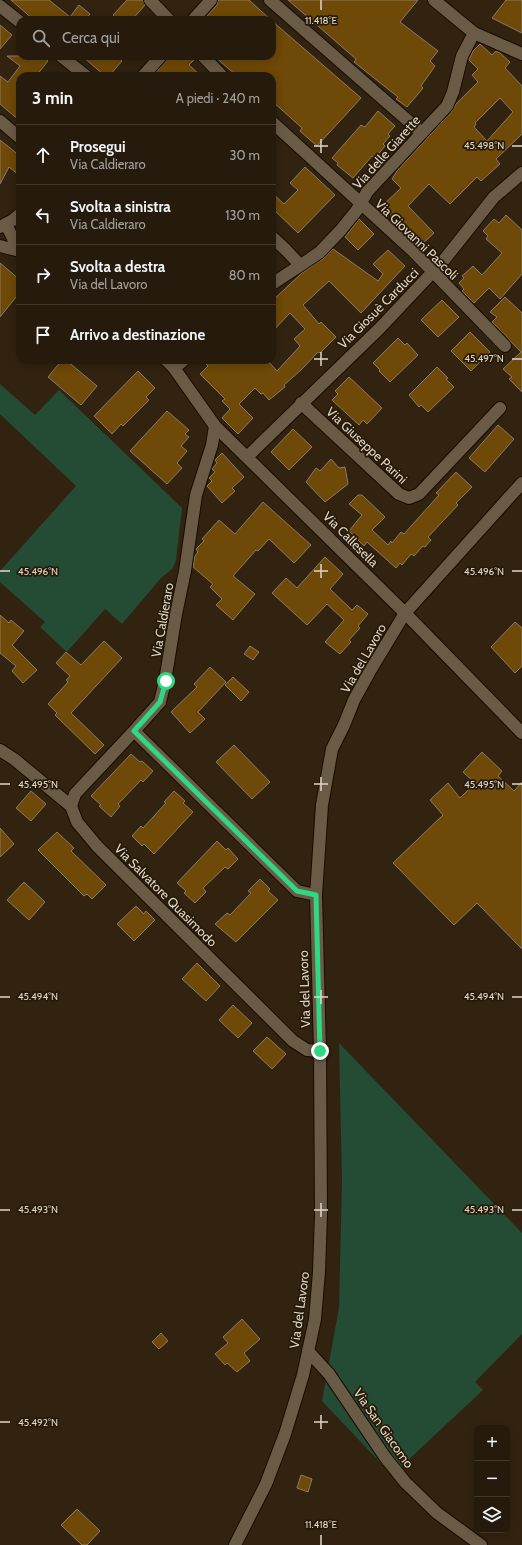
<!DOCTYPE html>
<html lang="it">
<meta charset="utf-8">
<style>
:root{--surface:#251a0c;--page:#2d2315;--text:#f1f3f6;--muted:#a3a19d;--line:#42382d}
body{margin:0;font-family:Cabin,sans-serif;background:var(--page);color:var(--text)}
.controls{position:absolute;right:12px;bottom:12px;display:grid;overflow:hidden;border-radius:8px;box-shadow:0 2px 10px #0003}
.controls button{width:36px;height:36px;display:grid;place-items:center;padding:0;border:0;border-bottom:1px solid var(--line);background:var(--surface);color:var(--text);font:20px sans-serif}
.stop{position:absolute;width:12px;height:12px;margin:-9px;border:3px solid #2fd883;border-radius:50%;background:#fff}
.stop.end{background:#2fd883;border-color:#fff;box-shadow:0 1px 4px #0008}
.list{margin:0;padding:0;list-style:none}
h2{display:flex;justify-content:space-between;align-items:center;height:52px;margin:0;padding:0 16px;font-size:17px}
h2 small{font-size:13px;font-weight:400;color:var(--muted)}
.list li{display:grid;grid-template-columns:26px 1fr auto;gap:12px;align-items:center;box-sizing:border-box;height:60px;padding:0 16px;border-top:1px solid var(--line)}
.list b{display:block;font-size:15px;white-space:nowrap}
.list p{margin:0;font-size:13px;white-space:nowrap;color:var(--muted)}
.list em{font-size:13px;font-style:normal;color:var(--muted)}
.icon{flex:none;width:22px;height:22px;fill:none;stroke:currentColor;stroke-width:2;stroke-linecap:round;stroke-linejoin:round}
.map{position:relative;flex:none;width:522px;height:1545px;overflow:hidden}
.search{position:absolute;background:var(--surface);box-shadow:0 2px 10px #0003;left:16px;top:16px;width:260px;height:44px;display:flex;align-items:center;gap:10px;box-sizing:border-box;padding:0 14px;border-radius:12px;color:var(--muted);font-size:15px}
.panel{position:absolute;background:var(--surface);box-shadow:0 2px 10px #0003;left:16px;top:72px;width:260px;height:292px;border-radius:12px}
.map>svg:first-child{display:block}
.green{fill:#244c34}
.building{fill:#6e4907;stroke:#8b7b66;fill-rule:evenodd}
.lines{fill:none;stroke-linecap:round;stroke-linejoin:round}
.street-casing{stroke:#180c00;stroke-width:14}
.secondary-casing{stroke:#180c00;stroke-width:14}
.street{stroke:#6a5b47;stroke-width:12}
.secondary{stroke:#6a5b47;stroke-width:12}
.route{stroke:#2fd883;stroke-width:5}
.ticks{fill:none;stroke:#dfd6cb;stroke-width:1.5}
.labels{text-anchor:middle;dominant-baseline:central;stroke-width:3.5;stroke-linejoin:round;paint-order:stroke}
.street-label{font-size:13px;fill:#dfd6cb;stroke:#271a07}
.ticks-label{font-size:10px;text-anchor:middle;fill:#dfd6cb;stroke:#271a07;stroke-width:3.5;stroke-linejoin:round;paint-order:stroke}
</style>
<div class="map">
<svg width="522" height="1545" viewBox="0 0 522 1545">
<rect width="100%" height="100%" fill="#312310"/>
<path class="green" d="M0 384 35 415 59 390 182 508 176 560 173 568 161 578 122 624 105 609 67 652 40 627 45 622 0 582V571L76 486 0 414Z
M339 1043 522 1233V1334L475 1382 483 1390 406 1462 394 1477 322 1401 339 1308 342 1181Z"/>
<path class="building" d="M11 0H49L70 17 79 5 90 14 85 20H34Z
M127 0H143L145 5 132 20H118L113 15Z
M218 0H249L271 20H203L217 5Z
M288 0H418L400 22 438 51 430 61 435 66 421 86 423 88 407 107 396 99 398 97 354 62 356 59Z
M506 0H522V33L492 18Z
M272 21 361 98 317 146 300 131 302 128 272 101V76H237L214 56H272Z
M0 25 12 35 0 49Z
M480 44 492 55 496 51 500 53 510 62 505 68 522 86V134L496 159 500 164 481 181 477 177 450 204 429 184 408 206 434 233 420 246 382 206 401 188 392 179 397 171 452 111 456 104 478 82 472 75 478 69 469 60 473 51ZM500 98 513 112 487 141 474 127 476 124 475 123Z
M7 56H42L48 61 36 76H20V121L0 104V76L8 82 20 66Z
M82 56H116L122 61 109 76H105Z
M170 56H196V58L189 65 201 76H153Z
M378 111 395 126 388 134 390 136 383 144 385 146 375 158 372 156 353 178 337 165 338 163 332 158 361 125 365 127Z
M0 140 20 156V176L9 167 0 184Z
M305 167 335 195 298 233 272 208V193L284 204 298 190 290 183Z
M506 215 522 230V274L500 299 489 288 474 303 462 291 464 289 459 283 464 278 462 276 473 266 482 275 502 253 486 239 488 236 483 231 494 219 499 223Z
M359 219 374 234 358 250 345 237Z
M333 249 378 281 383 274 373 264 388 250 405 266 361 313 329 281 303 305 319 324 321 322 336 337 320 353 318 352 302 369 284 385 285 387 269 400 263 393 261 394 255 388 239 404 253 418 238 434 222 418 230 409 222 401 225 399 200 374 208 366 202 360H267L277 371 300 346 294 339 305 329 290 313 272 332V301L302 273 324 258Z
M0 263 20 280V292L0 317Z
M505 297 522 313V392L509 379 512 377 503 369 521 352 492 322 497 317 490 312Z
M442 300 459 317 438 337 421 320Z
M470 332 490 352 471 371 451 351Z
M398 338 405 345 407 343 418 355 390 382 379 371 380 370 373 363Z
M62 360H66L97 386 81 405 48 377Z
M437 367 448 378 446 379 454 387 428 412 421 405 419 407 409 395Z
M138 371 155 388 146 397 149 400 123 426 121 424 112 434 94 416Z
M349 377 382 408 367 424 363 420 359 425 332 400 338 394 335 391Z
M167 411 189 430 185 434 189 437 181 446 187 451 177 463 182 468 167 484 130 451Z
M498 425 514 439 485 472 469 458Z
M293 429 312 447 289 470 271 452Z
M222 453 244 477 232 488 235 491 222 503 207 486 212 481 209 478 215 472 212 469 217 463 215 460Z
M331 459 339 468 345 467 348 484 325 502 306 482 316 468 320 471Z
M456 472 472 487 456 503 458 505 428 537 431 540 425 547 423 546 414 556 411 554 402 565 400 563 396 568 367 542 364 546 349 531 362 515 349 504 358 495H362L385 517 372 530 388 545 391 541 392 543 401 532 404 534 439 495 436 493Z
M263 502 311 545 294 563 269 539 258 551 256 550 233 576 255 594 233 620 216 605 222 599 210 587 213 584 193 567 195 556 198 552 196 549 204 541 202 539 219 520 235 534Z
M325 557 343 574 330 589 352 610 357 605 368 614 358 626 360 628 349 640 351 642 340 654 325 642 344 620 327 604 307 625 272 593 286 578 297 588Z
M0 615 9 623 11 620 24 631 12 645 37 670 23 683 12 671 16 666 0 653Z
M515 622 522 628V666L515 673 491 647Z
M104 641 122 658 71 713 104 745 95 754 55 715 57 713 48 704 68 682 66 680 70 676 56 663 66 652 81 665Z
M250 646 259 652 253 660 244 654Z
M210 667 226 682 198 712 205 719 190 733 171 712 197 687 194 684Z
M233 677 249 692 241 701 225 685Z
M234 745 270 782 252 799 216 762Z
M482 752 502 771 498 776 514 791 522 782V949L477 903 454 925 393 863 443 815 430 800 448 783 460 798 475 783 463 772Z
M131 754 140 762 142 761 153 771 143 782 141 780 118 804 120 806 111 817 99 806 101 805 91 796Z
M31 791 46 804 31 821 16 808Z
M174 791 185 801 183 803 193 812 154 854 144 844 142 846 132 836 141 826 143 828 166 803 164 802Z
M0 828 14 844 0 857Z
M57 832 74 848 71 851 106 885 92 899 87 894 84 896 38 850Z
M217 841 226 850 228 848 238 859 228 869 225 867 203 888 206 892 195 903 184 893 186 891 177 883Z
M260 879 270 889 268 891 278 900 236 942 215 924 227 913 230 915 251 893 248 891Z
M24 882 45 902 29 920 7 900Z
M136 906 144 914 146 911 155 920 134 941 117 924Z
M197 963 220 986 206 1001 182 979Z
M233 1005 252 1023 238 1038 219 1020Z
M267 1037 286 1054 272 1069 253 1051Z
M242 1319 260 1339 244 1353 250 1361 237 1372 227 1363 225 1365 215 1354 228 1343 223 1337Z
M161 1333 168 1341 159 1349 152 1342Z
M301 1475 312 1479 308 1492 297 1488Z
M77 1509 100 1531 87 1545H82L61 1525Z"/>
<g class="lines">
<defs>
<path id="street" d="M150 0 169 20
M270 0 422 133
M434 0 474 33 522 54
M0 6 20 22
M193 20 211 0
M61 56 86 76
M203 56 222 76
M143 76 161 56
M0 121 20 138
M272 122 412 250 505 346
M6 224 19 251
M0 227 13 220 20 214
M272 237 286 250 300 265
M0 246 20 251
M272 284 310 259 320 252 340 231 357 210 367 192 447 106 453 92 462 56 474 33
M166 360 174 368 215 426 405 613 522 733
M174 368 184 360
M301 403 399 494 409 498 419 494 500 408
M215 426 212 445 196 495 185 571 176 614 165 681 160 702 134 731 297 891 316 895
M247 457 379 329 444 260 494 197 522 173
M0 750 14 759 71 806 77 822 97 846 293 1041 307 1050 320 1051
M71 806 75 794 134 731
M308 1351 329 1374 385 1457 405 1482 437 1513 481 1545"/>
<path id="secondary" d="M235 1545 266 1484 285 1434 303 1375 315 1319 319 1272 321 1215 320 1051 316 895 322 805 332 749 344 725 354 700 370 671 405 613 522 483"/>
</defs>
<use href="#street" class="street-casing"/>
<use href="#secondary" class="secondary-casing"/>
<use href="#street" class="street"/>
<use href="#secondary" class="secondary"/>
</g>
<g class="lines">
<path class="route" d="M166 681 160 702 134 731 297 891 316 895 320 1051"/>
</g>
<path class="ticks" d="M321 0V10M321 139V153M314 146H328M512 146H522M321 352V366M314 359H328M512 359H522M321 564V578M0 571H10M314 571H328M512 571H522M321 777V791M0 784H10M314 784H328M512 784H522M321 990V1004M0 997H10M314 997H328M512 997H522M321 1203V1217M0 1210H10M314 1210H328M512 1210H522M321 1415V1429M0 1422H10M314 1422H328M321 1535V1545"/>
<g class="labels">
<g class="street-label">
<text transform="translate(386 152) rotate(-48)">Via delle Giarette</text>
<text transform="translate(417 239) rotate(44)">Via Giovanni Pascoli</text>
<text transform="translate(378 308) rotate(-45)">Via Giosuè Carducci</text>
<text transform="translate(367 445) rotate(43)">Via Giuseppe Parini</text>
<text transform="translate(351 539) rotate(45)">Via Callesella</text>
<text transform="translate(162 620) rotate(-80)">Via Caldieraro</text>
<text transform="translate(363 658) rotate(-60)">Via del Lavoro</text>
<text transform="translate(166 895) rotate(45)">Via Salvatore Quasimodo</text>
<text transform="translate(304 989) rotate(-92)">Via del Lavoro</text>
<text transform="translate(299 1310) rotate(-82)">Via del Lavoro</text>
<text transform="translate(384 1428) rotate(55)">Via San Giacomo</text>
</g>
</g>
<g class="ticks-label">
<text x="321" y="24">11.418°E</text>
<text x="484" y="149">45.498°N</text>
<text x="484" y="362">45.497°N</text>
<text x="38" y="575">45.496°N</text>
<text x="484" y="575">45.496°N</text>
<text x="38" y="788">45.495°N</text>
<text x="484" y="788">45.495°N</text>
<text x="38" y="1000">45.494°N</text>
<text x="484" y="1000">45.494°N</text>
<text x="38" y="1213">45.493°N</text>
<text x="484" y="1213">45.493°N</text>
<text x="38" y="1426">45.492°N</text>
<text x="321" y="1528">11.418°E</text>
</g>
</svg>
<div class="controls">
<button>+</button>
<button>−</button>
<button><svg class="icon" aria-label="layers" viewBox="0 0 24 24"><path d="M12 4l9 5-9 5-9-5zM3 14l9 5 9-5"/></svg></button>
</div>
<div class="stop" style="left:166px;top:681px"></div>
<div class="stop end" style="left:320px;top:1051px"></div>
<div class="search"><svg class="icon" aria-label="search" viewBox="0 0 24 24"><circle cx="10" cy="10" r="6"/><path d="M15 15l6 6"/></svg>Cerca qui</div>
<section class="panel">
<h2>3 min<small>A piedi · 240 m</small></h2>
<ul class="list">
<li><svg class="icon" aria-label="ahead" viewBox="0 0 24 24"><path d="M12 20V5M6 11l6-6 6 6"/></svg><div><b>Prosegui</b><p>Via Caldieraro</p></div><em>30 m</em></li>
<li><svg class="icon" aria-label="left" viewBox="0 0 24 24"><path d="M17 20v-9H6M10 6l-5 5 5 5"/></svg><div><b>Svolta a sinistra</b><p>Via Caldieraro</p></div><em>130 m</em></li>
<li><svg class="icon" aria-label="right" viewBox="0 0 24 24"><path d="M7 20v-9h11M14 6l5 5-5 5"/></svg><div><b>Svolta a destra</b><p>Via del Lavoro</p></div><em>80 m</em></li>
<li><svg class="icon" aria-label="arrive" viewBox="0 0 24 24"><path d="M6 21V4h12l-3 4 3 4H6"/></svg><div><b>Arrivo a destinazione</b></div></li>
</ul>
</section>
</div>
